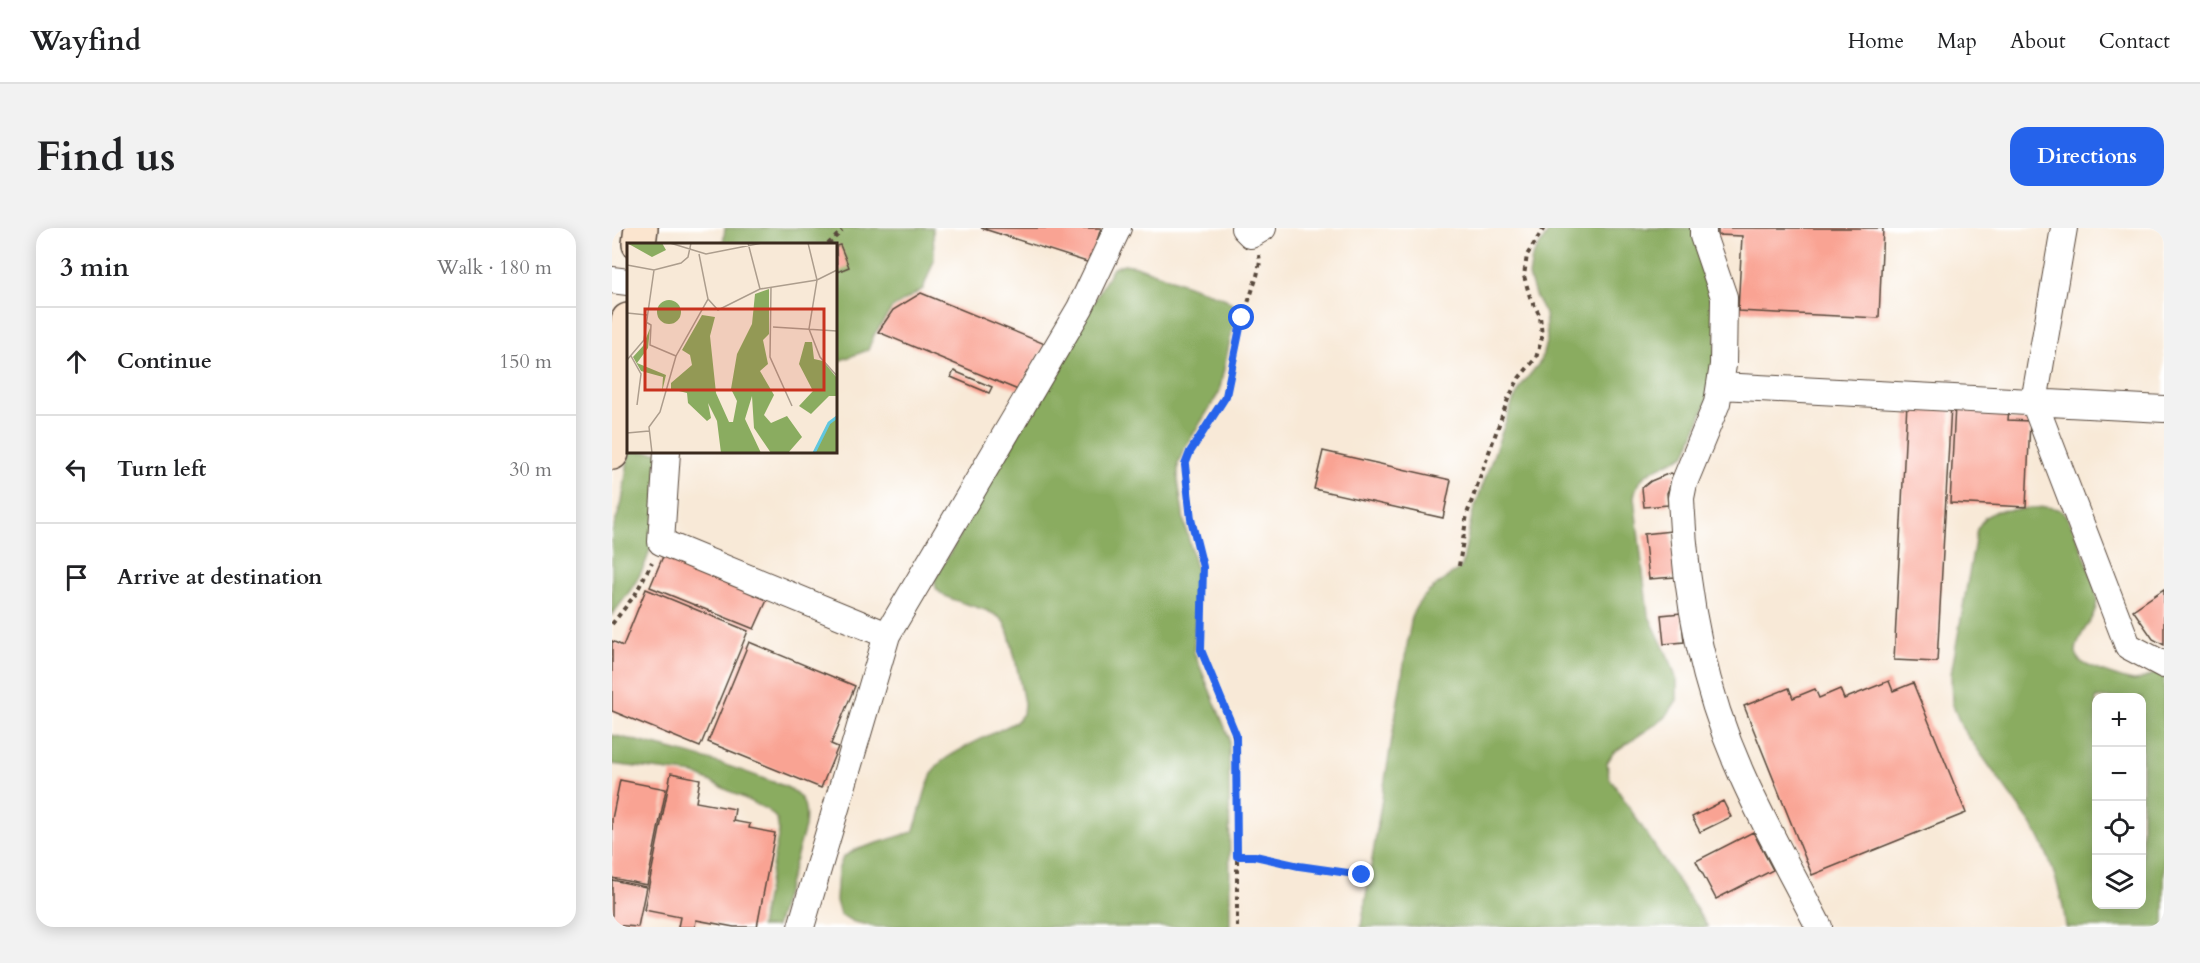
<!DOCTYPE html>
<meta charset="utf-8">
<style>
:root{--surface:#fff;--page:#f2f2f2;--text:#202124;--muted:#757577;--line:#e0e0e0;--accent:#2563eb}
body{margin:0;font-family:Cardo,serif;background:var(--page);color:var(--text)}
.controls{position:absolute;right:18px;bottom:18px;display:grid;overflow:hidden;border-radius:12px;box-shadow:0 3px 15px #0003}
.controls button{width:54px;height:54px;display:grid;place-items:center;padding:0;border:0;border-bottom:2px solid var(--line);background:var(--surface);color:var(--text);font:30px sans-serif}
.stop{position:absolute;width:18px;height:18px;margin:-14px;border:4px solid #2563eb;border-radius:50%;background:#fff}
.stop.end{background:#2563eb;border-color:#fff;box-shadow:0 2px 6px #0008}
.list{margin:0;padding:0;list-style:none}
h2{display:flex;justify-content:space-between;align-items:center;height:78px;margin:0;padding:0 24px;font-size:26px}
h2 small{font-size:20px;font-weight:400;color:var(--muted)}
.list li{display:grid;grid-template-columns:39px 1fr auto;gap:18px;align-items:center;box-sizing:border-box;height:108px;padding:0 24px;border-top:2px solid var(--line)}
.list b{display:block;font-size:22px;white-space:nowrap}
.list em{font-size:20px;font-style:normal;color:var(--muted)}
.icon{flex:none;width:33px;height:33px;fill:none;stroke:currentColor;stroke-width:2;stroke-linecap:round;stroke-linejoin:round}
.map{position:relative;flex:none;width:1552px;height:699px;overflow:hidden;border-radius:18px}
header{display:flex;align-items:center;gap:36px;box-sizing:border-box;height:84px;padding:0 30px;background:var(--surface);border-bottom:2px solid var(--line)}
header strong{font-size:28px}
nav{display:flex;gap:33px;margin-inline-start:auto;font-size:21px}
.intro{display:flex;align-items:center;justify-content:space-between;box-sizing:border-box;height:144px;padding:0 36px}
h1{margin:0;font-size:42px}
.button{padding:15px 27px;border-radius:18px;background:var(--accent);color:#fff;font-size:21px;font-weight:700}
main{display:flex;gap:36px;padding:0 36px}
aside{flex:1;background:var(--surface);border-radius:18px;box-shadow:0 3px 15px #0003}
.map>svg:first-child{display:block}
.forest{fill:#8aac60;stroke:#626b3f;stroke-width:1.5;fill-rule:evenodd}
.building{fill:#f9a393}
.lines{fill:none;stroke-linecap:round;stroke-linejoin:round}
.street-casing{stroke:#57473a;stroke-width:28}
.secondary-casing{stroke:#57473a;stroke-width:36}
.path{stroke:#57473a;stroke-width:4;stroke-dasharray:4.5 4.5;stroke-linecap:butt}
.street{stroke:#fff;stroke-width:26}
.secondary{stroke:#fbe5cf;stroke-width:33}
.route{stroke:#2563eb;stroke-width:8}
.inset-river{fill:none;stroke:#61c7df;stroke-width:3}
.inset-road{fill:none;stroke:#ac9d8d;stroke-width:1.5}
.view{fill:#c8321e;fill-opacity:0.15;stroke:#c8321e;stroke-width:3}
.inset-edge{fill:none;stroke:#3b2a1e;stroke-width:3}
</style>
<header>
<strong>Wayfind</strong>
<nav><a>Home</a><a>Map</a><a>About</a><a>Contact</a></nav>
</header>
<div class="intro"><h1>Find us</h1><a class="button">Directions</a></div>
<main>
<aside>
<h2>3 min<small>Walk · 180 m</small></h2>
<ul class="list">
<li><svg class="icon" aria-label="ahead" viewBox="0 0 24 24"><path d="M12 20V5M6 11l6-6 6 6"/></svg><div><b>Continue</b></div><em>150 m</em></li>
<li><svg class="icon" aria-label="left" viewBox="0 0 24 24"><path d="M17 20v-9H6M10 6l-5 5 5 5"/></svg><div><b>Turn left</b></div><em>30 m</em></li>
<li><svg class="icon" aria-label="arrive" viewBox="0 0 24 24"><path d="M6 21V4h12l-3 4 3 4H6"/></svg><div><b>Arrive at destination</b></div></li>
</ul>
</aside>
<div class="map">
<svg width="1552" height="699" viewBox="0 0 1552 699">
<rect width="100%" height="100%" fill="#fff"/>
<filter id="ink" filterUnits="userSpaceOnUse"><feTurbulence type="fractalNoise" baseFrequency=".0167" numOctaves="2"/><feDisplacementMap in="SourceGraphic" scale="12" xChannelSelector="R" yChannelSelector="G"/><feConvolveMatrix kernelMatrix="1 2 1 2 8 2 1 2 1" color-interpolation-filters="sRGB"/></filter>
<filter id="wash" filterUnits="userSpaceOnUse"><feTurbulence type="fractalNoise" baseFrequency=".008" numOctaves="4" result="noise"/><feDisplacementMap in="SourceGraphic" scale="24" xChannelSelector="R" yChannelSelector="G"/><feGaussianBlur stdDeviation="1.35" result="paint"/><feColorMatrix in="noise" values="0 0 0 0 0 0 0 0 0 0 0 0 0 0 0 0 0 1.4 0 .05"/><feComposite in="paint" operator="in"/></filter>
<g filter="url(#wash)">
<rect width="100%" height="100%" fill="#f8e9d7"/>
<path class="forest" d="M113 0H321L322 32 311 61 280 80 262 107 256 122 224 134V16H111Z
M939 0H1084L1105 70 1102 156 1074 226C1052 240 1026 240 1022 269L1036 386 1059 435 1065 453V472L1053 490 1001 525 995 535 997 549 1096 699H749L800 387C810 363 832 354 850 338L860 287 901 173 912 154 929 133 935 110 933 86 923 67 917 48 920 29Z
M512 36 524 38 614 71 621 77 623 88 607 165 572 221 566 236V252L572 293 584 340 582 424 617 509 618 699H266L242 694 228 687 224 673 226 642 231 629 243 622 301 604C309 586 313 553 325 538 336 525 387 503 404 494L411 486 412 475C408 457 400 405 391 393 377 377 334 376 324 360 323 357 323 354 323 351L501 40Z
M17 224H46C44 253 45 304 35 331 27 352 14 369 0 387V304L10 274Z
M1434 279C1440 280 1447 280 1451 284 1461 294 1486 358 1485 373 1484 392 1464 407 1464 424 1465 427 1465 430 1467 432 1472 438 1515 453 1523 453 1531 452 1537 447 1544 445L1552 447V699H1454C1451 668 1438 627 1422 600L1350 500 1340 475 1339 446 1365 301 1373 289 1385 283ZM1484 470H1530V676H1484Z
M0 507C51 519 101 531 150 550 163 555 178 558 187 568 195 576 194 589 193 599L164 699H148L167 604 165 591 156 582 83 546 0 536Z"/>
<g id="blocks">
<path class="building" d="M369 0H489L478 35Z
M1106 0H1271L1267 90 1126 83 1130 8 1106 7Z
M228 17 237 39 225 44 224 18Z
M309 65 433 116 406 162 266 104 281 82Z
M342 143 380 159 377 165 339 149Z
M1295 175 1339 177 1325 434 1282 432Z
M1343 177 1397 180 1396 192 1418 193 1414 279 1338 275Z
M711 223 839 252 831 290 702 261Z
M1058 245 1063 247 1055 265 1056 277 1032 279 1030 260 1039 253Z
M1059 303 1063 349 1037 351 1032 306Z
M52 326 156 370 142 401 38 359Z
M34 361 136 403 88 519 0 483V413L11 418Z
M1552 361V417L1541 411 1521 382Z
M1069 385 1072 414 1052 416 1049 387Z
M137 414 243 458 219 516 226 519 209 560 96 514Z
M1277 453 1281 463 1301 455 1354 585 1200 647 1132 478 1177 460 1181 470 1203 461 1207 470 1228 461 1232 471Z
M59 545 88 551 84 574 123 581 121 593 138 596 137 600 163 605 145 699H122L84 692 83 699H66L68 689 32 682Z
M8 552 54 561 35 657 0 650V591Z
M1111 573 1119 589 1088 604 1080 589Z
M1141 604 1161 642 1104 671 1084 633Z
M0 652 34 659 26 699 0 697Z"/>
</g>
</g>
<g filter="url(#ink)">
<use href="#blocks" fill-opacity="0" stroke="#57473a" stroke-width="1.5"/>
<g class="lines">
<defs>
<path id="street" d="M632 0 639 7 651 0
M1091 0V8L1112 69 1111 137 1105 175 1072 255 1069 270C1073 365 1090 458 1129 545 1152 597 1181 648 1207 699
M1452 0 1422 174 1516 418 1552 437
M0 52 16 54
M1109 158 1552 181
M55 224 49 314 275 407
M189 699 275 407 468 80 506 0"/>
<path id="secondary" d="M27 16 29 0
M0 225 16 92"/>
</defs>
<use href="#street" class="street-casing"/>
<use href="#secondary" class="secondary-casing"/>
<path class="path" d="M216 16 230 3
M847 338 855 286 896 171 907 150 924 130 930 109 928 88 918 69 912 48 915 27 932 0
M0 396 23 367 40 334
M625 628H643L687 638 750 647
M625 699V522L619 493 589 422 591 339 579 291 573 237 578 224 614 168 627 102 645 48 648 34 647 27"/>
<use href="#street" class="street"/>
<use href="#secondary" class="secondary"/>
</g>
</g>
<g class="lines" filter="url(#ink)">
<path class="route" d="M630 90 614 168 578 224 573 237 579 291 591 339 589 422 624 507 625 628H643L687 638 750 647"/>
</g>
<g transform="translate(15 15)">
<rect width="210" height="210" fill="#f8e9d7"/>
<path d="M0 0H35L39 7 25 14ZM142 46V91L136 97 141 121 133 128 147 152 137 172 144 180 160 173 175 194 161 210H144L127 185 125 153 118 176 134 210H94L90 178 81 160 84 175 80 178 61 160 60 150 44 146V140L65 122 63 112 55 107 75 72 88 74 83 93 89 150 102 179H106L110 158 104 146 110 111 125 81 128 51ZM30 69a12 12 0 1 1 24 0a12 12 0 1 1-24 0ZM23 85 21 105 10 120 39 132 35 149 36 134 14 128 6 114 16 103ZM178 99H185L187 116 196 118 210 135V153H202L184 171 172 163 186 148 172 121ZM210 174V210H188L202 180Z" fill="#8aac60"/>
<path class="inset-river" d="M187 210 202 180 210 174"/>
<path class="inset-road" d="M43 0 79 11 135 0M121 0 133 46M181 0 190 37 182 86 193 114 210 133M0 22 27 27 54 20 61 14 64 0M144 44 143 114 165 163M81 56 91 67 133 46 190 37 210 27M0 70 20 72M19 79 24 82 23 102 49 113M146 84 210 88M4 113 14 131 10 162M0 117 17 97 27 27M0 190 22 188M25 210 22 184 33 169 49 113 81 56 72 11"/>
<path class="view" d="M18 66H197V147H18Z"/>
<rect width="210" height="210" class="inset-edge"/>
</g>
</svg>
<div class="controls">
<button>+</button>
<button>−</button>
<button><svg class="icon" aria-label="locate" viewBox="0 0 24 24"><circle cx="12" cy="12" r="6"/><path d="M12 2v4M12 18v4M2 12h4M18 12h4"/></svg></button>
<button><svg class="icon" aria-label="layers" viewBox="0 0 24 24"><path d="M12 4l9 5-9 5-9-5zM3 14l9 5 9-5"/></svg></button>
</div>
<div class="stop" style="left:630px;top:90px"></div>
<div class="stop end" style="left:750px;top:647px"></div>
</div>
</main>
